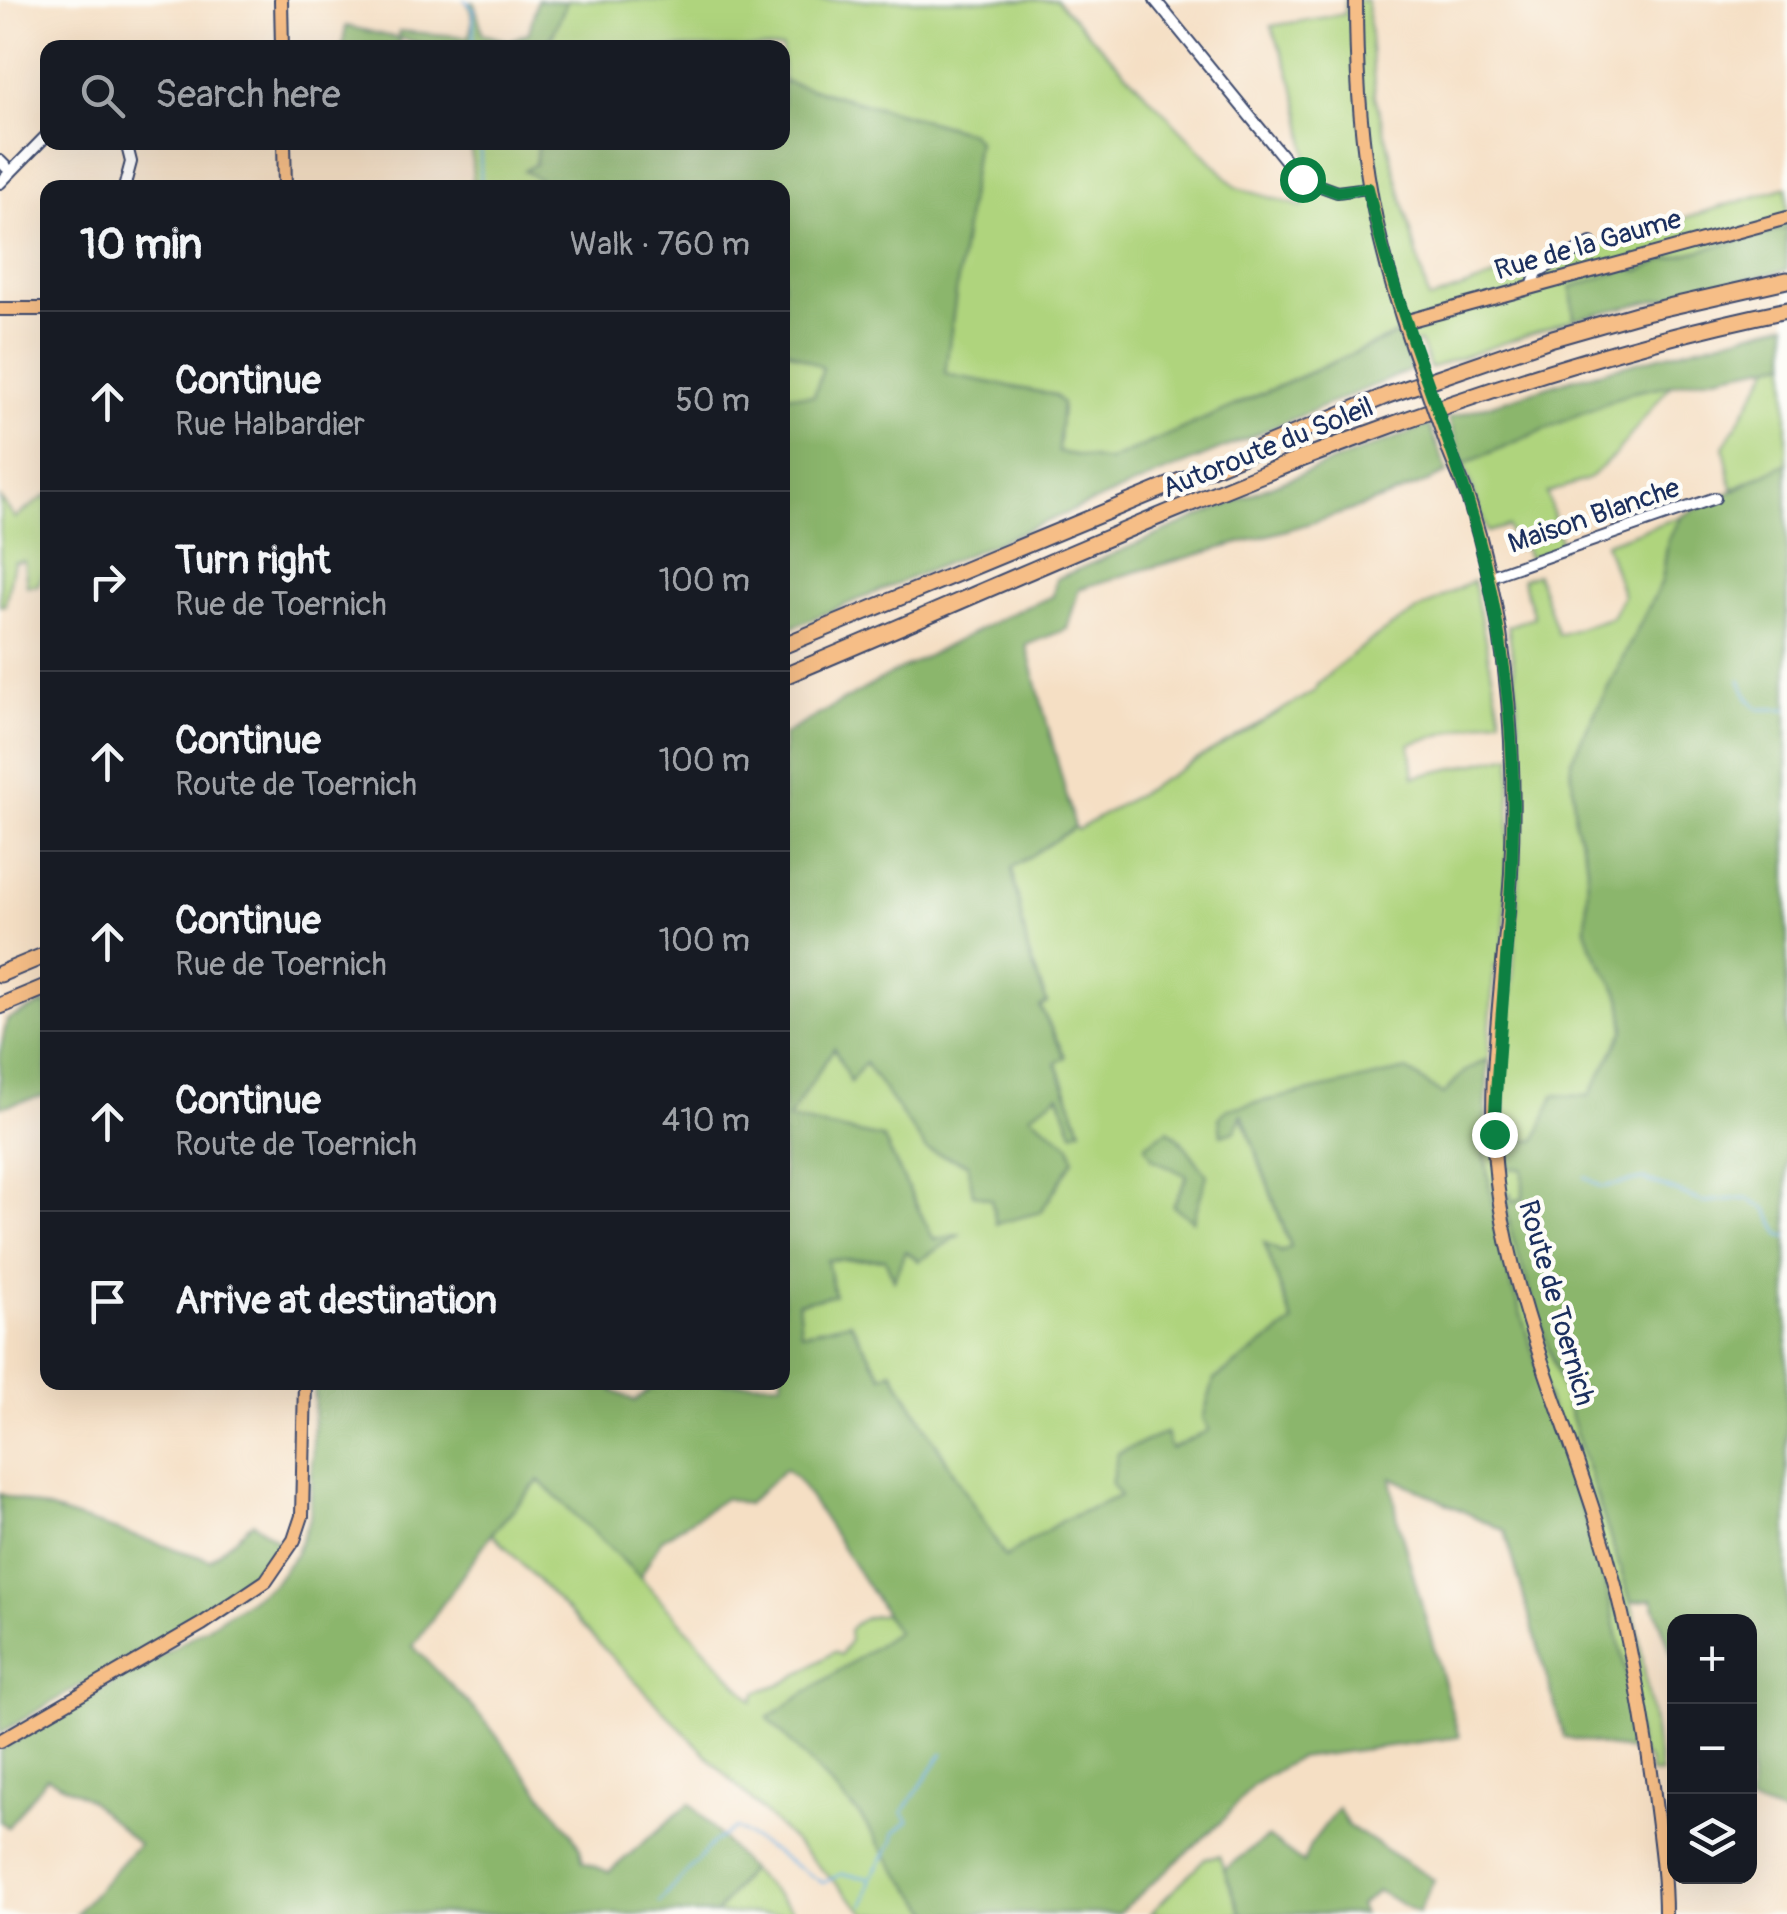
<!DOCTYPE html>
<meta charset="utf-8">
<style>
:root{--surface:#171b24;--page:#20242c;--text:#f1f3f6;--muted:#9ea1a6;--line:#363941}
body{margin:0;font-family:Pangolin,sans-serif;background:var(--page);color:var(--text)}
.controls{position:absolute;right:30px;bottom:30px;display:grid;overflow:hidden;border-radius:20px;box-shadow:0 10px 40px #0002}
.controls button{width:90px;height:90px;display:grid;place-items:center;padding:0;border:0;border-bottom:2px solid var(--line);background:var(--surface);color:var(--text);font:50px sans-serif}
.stop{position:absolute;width:30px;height:30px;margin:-22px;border:8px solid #0b8043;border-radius:50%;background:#fff}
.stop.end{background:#0b8043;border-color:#fff;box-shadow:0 2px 10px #0008}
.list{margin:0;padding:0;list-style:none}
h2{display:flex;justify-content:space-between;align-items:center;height:130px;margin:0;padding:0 40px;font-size:42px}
h2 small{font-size:32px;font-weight:400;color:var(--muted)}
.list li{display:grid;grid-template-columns:65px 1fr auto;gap:30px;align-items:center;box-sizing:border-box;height:180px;padding:0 40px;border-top:2px solid var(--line)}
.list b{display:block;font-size:38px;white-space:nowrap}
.list p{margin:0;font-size:32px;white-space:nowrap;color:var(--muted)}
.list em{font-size:32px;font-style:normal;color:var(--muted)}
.icon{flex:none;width:55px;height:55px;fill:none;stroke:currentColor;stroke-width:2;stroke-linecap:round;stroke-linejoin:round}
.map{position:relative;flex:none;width:1787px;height:1914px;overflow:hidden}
.search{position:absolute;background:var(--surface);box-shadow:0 10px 40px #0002;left:40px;top:40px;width:750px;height:110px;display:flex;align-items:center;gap:25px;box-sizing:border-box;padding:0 35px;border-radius:20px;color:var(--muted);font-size:38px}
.panel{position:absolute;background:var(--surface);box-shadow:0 10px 40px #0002;left:40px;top:180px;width:750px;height:1210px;border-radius:20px}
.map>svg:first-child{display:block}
.green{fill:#afd47d;stroke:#65826e;stroke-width:2.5}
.forest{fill:#8bb66c;stroke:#537265;stroke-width:2.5}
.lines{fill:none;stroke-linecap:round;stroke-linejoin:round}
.stream{stroke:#6baee0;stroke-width:2.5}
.minor-casing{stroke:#3c496d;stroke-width:14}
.major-casing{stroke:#3c496d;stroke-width:16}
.highway-casing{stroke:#3c496d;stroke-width:19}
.minor{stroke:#fff;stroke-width:10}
.major{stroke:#f6be87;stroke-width:12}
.highway{stroke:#f6be87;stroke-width:15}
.major-bridge-casing{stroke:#3c496d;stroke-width:16;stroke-linecap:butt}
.major-bridge{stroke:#f6be87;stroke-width:12}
.route{stroke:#0b8043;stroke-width:12}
.labels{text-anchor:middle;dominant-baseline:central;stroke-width:9;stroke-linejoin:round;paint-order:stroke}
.street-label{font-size:28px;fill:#1b2f5e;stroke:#fdfcf7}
</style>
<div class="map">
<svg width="1787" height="1914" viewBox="0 0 1787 1914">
<rect width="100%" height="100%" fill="#fdfcf7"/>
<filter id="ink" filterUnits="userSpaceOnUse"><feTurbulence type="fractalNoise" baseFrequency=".01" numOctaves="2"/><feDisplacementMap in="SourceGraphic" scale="20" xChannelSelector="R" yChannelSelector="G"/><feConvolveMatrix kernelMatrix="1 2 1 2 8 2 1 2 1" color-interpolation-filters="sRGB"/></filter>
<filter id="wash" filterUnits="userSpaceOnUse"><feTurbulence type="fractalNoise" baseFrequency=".0048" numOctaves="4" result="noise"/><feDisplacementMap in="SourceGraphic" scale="40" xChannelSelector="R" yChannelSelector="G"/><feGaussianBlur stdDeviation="2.25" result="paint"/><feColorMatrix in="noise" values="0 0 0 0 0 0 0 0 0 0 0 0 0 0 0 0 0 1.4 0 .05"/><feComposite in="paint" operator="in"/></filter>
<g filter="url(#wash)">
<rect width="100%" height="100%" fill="#f5dfc4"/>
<path class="green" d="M568 0H1056L1237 188 1303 207C1315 145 1296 82 1271 26L1345 14V0H1367L1375 96 1429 300 1523 267 1787 187V228L1663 260 1639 271 1572 287 1574 319 1430 368 1420 342 1403 347 1399 333 1109 461 1057 452 1062 405 1055 395 944 374 977 141 970 132 783 81 782 48H547Z
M471 143H538L535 164 542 180 540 187H473Z
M782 348 823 367 814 397 783 394Z
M1787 362V463L1732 489 1724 447 1771 365Z
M1671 384 1616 454 1588 479 1547 493 1562 548 1528 558 1524 547 1515 549 1508 526 1487 532 1464 464 1629 393Z
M47 495V564L38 585 27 586 24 561 14 562 5 605 0 606V498L15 518Z
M1682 516 1668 540 1662 581 1571 760 1575 822 1588 866 1586 929 1592 948 1621 997 1625 1030 1589 1097 1536 1140 1505 1143 1523 1168V1199L1511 1201V1195L1505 1200 1631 1602 1639 1636 1661 1774 1651 1773 1649 1761 1640 1753 1629 1685 1604 1578 1500 1248 1489 1195 1484 1133 1505 1141 1504 1098C1514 941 1534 782 1508 626L1534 617 1522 579 1537 574 1558 635 1612 617 1623 596 1605 543Z
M1473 581 1501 717 1410 744 1414 777 1512 755 1503 966H1494L1488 1059C1470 1067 1455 1079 1444 1095L1241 1113 1291 1248 1281 1252 1265 1244 1293 1323 1214 1380 1210 1430 1170 1450 1166 1433 1120 1496 1063 1520 1005 1557 893 1372 883 1377 850 1323 801 1334 798 1303 827 1260 885 1259 894 1279 905 1251 919 1261 958 1236 934 1240 883 1138 787 1119 834 1047 851 1081 865 1062 927 1150 968 1164 973 1193 1069 1145 1029 1115 1059 1095 1073 1131 1081 1128 1056 1062 1065 1056 1040 1006 1047 1003 1028 952 1012 868 1075 827 1077 830 1316 690V686C1362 641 1415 610 1473 581Z
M540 1480 640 1577 753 1701 757 1692 786 1682 834 1652 840 1655 850 1640 849 1630C859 1618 871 1616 885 1614L897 1632 768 1718 861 1817 897 1871 933 1914H867L724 1773 492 1533Z
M1219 1856 1241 1914H1150L1205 1858Z
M749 1869 797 1914H716Z"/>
<path class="forest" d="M537 0 567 2 547 47H437L399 38 401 47H342L346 26 397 38 399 31 469 37 473 19 468 4 474 2 483 34 509 41 529 32Z
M783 81 969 132 977 140 945 374 1055 395 1062 404 1058 452 1109 461 1400 333 1411 370 783 631V394L814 396 823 368 783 348 782 188 540 187 541 180 524 171 535 164 538 143 782 142Z
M1787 228V270L1574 319 1571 287 1627 269 1639 271 1663 260Z
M1787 323V362L1629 393 1464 464 1448 418 1568 380Z
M1429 425 1448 473C1327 527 1204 549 1079 589L1067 629 1026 645 1075 827 1012 868 1028 952 1047 1003 1040 1007 1065 1057 1056 1063 1081 1129 1073 1132 1059 1095 1030 1115 1070 1145 1074 1159 1041 1212 996 1224 991 1199 973 1194 968 1164 927 1150 865 1063 850 1082 834 1048 788 1119 883 1138 934 1240 961 1234 919 1261 905 1251 894 1280 885 1259 827 1260 834 1295 798 1303 801 1333 850 1322 882 1376 892 1371 1005 1557 1063 1520 1120 1496 1111 1484 1118 1453 1166 1433 1171 1449 1209 1430 1203 1418 1214 1380 1293 1323 1264 1242 1281 1252 1291 1247 1242 1114 1235 1131 1221 1135 1219 1118 1227 1109 1407 1070 1443 1095 1464 1072 1488 1059 1485 1158 1500 1248 1604 1578 1629 1685 1640 1753 1564 1737 1505 1531 1391 1477 1398 1521 1459 1737 1298 1758 1253 1785 1221 1822 1118 1914H933L897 1871 861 1817 768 1718 897 1632 797 1478 785 1469 747 1504 725 1498 661 1540 640 1577 539 1480 492 1533 413 1646 486 1722 570 1831 580 1848 583 1862 609 1872 690 1803 749 1869 716 1914H75L138 1844 88 1799 47 1777 8 1827 0 1821V1750L206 1628 273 1584 295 1555 310 1518 315 1383H617L613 1391 635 1401 658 1383 782 1382 783 735 880 680 1012 613 1053 596 1056 579 1268 487Z
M1787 463V1816L1750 1803V1622H1674V1660L1652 1599 1631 1602 1512 1236 1505 1200 1510 1193 1512 1201 1523 1199V1169L1505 1168V1142L1536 1140 1554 1095 1589 1096 1625 1030 1621 997 1592 948 1586 929 1588 866 1575 822 1571 760 1662 581 1668 540 1682 516Z
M47 1002V1095L0 1107V1052L7 1020Z
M1168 1130 1180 1139 1207 1175 1193 1221 1173 1206 1187 1176 1153 1159 1145 1145Z
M0 1494 210 1560 253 1522 285 1547 247 1587 0 1733Z
M1338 1808 1348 1826 1434 1880 1418 1913 1378 1891 1359 1906 1363 1914H1241L1224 1869 1268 1837 1303 1863 1310 1845Z"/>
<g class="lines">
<path class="stream" d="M465 0 474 9 473 48
M480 142 481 188
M1740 680 1748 698 1759 709H1787
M1585 1177 1602 1187 1644 1179 1703 1202 1747 1198 1767 1209 1780 1234 1787 1237
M660 1902 715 1841 736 1828 823 1883 841 1874 871 1878 894 1840V1833L909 1821 903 1812 943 1753
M864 1905 871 1880"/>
</g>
</g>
<g filter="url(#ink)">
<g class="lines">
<defs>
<path id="minor" d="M1155 0 1301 179 1337 192 1368 188
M0 161 11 172
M0 183 48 134
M124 188 131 162 126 142
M1532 287 1537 272 1591 243
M1488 577 1715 498"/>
<path id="major" d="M281 0 282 48
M1356 0C1356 129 1369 223 1411 344
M284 142 285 188
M0 309H48
M1404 322 1787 218
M1449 451C1456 469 1465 488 1471 507 1507 623 1517 751 1511 873 1504 982 1482 1095 1500 1204 1518 1315 1566 1421 1599 1528 1625 1612 1641 1699 1653 1786 1658 1829 1665 1871 1665 1914
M0 1741 202 1624 266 1581 294 1540 302 1516 305 1382"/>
<path id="highway" d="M782 646 1388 395 1553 338 1637 314 1787 280
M782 677C1111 539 1436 382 1787 310
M0 974 48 954
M0 1006 48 986"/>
</defs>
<use href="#minor" class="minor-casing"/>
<use href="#major" class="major-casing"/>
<use href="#highway" class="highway-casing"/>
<use href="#minor" class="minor"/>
<use href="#major" class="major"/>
<use href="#highway" class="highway"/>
<defs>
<path id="major-bridge" d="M1411 344 1449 451"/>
</defs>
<use href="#major-bridge" class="major-bridge-casing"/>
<use href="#major-bridge" class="major-bridge"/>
</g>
</g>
<g class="lines" filter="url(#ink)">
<path class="route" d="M1302 179 1337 192 1368 188C1396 321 1458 442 1487 573 1500 632 1509 694 1512 754 1518 880 1499 1008 1494 1134"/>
</g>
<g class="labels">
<g class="street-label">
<text transform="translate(1588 245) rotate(-16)">Rue de la Gaume</text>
<text transform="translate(1268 448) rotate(-22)">Autoroute du Soleil</text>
<text transform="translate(1594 516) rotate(-19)">Maison Blanche</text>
<text transform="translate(1556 1303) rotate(74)">Route de Toernich</text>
</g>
</g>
</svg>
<div class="controls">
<button>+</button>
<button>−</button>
<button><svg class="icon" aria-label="layers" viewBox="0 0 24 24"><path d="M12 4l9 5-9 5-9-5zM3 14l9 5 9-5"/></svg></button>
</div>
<div class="stop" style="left:1302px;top:179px"></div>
<div class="stop end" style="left:1494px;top:1134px"></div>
<div class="search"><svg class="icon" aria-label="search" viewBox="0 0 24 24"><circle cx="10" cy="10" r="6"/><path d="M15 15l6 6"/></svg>Search here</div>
<section class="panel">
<h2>10 min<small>Walk · 760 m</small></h2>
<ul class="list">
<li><svg class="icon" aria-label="ahead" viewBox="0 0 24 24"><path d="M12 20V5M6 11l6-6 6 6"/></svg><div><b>Continue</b><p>Rue Halbardier</p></div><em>50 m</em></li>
<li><svg class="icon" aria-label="right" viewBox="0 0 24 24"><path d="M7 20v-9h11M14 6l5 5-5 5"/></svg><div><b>Turn right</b><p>Rue de Toernich</p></div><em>100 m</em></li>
<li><svg class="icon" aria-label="ahead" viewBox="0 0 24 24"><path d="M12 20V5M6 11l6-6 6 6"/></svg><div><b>Continue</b><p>Route de Toernich</p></div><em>100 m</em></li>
<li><svg class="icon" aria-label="ahead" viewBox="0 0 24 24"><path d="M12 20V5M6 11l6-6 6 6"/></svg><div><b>Continue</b><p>Rue de Toernich</p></div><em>100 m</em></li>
<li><svg class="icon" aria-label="ahead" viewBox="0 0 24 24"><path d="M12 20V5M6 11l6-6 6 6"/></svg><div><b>Continue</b><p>Route de Toernich</p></div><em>410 m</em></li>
<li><svg class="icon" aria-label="arrive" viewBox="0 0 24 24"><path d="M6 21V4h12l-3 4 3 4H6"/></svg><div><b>Arrive at destination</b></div></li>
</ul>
</section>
</div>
